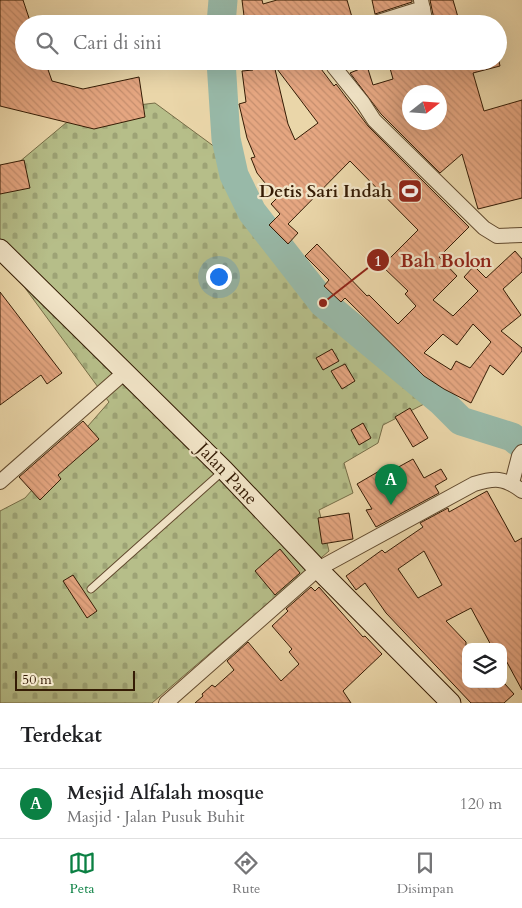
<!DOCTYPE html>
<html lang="id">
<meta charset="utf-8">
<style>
:root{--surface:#fff;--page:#f2f2f2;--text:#202124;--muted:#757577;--line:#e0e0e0;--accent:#0b8043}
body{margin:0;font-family:Cardo,serif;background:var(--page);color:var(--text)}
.controls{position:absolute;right:15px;bottom:15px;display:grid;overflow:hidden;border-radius:10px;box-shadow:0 5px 20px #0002}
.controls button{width:45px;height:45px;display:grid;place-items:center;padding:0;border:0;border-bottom:1px solid var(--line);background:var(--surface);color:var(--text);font:25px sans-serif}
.compass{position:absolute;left:402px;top:85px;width:45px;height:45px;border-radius:50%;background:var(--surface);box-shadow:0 5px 20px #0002;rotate:73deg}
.scale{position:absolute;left:15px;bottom:12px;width:120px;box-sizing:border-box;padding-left:5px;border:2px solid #351c05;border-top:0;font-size:14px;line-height:18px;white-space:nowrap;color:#351c05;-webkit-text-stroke:4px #f1e4c7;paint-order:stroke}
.you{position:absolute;left:218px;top:276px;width:18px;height:18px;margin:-12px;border:4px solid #fff;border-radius:50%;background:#1a73e8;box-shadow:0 0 0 8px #1a73e833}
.badge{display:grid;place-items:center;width:32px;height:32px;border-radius:50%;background:var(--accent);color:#fff;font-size:16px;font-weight:700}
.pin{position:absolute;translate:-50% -41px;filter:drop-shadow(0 1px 2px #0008)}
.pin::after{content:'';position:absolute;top:26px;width:18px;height:15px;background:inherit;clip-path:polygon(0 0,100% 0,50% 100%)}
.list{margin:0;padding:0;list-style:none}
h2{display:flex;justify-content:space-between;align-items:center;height:65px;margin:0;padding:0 20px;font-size:21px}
h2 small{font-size:16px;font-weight:400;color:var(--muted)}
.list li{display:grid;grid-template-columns:32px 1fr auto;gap:15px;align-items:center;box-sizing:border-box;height:70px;padding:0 20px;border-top:1px solid var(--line)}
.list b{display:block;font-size:19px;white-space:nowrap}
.list p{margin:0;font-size:16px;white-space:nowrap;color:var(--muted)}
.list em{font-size:16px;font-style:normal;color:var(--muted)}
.icon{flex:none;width:28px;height:28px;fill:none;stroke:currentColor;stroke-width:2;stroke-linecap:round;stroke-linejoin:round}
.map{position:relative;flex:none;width:522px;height:703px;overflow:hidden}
.search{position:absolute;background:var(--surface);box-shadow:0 5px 20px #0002;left:15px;right:15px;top:15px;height:55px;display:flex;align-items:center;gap:12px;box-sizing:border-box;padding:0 18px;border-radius:28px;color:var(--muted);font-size:19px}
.sheet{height:135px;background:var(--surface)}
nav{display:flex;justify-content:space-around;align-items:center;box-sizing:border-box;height:70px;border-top:1px solid var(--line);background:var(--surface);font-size:14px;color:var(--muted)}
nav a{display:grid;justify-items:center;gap:2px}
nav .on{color:var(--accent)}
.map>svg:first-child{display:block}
.cemetery{fill:url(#cemetery-stones);stroke:#766d47}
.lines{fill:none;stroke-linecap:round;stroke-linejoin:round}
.river{stroke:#98b9a8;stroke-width:29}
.building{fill:url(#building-back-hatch);stroke:#351c05;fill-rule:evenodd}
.lane-casing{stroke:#624a2e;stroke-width:9}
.street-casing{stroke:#624a2e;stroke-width:16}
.secondary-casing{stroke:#351c05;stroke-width:21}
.lane{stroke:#f1e4c7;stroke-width:7}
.street{stroke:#f1e4c7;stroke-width:14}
.secondary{stroke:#f1e4c7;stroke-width:19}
.labels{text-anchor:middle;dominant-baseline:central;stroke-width:4.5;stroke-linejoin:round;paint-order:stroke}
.poi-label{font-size:18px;font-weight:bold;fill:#351c05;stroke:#f1e4c7;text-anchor:end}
.street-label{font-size:18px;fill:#351c05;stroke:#f1e4c7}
.leader{fill:none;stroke:#8f2418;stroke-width:2}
.callout-dot{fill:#8f2418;stroke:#f1e4c7;stroke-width:2}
.mark-label{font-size:15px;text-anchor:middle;font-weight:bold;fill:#fff}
.callout-label{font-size:19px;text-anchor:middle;font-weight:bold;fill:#8f2418;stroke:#f1e4c7;stroke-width:4.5;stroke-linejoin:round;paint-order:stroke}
</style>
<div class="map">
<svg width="522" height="703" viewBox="0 0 522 703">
<defs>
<pattern id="cemetery-stones" width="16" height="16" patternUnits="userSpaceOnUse" patternTransform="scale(1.25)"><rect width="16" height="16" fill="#b6be89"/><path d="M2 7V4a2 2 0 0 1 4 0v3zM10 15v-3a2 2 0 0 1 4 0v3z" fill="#9da375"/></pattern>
<pattern id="building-back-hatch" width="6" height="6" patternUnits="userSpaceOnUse" patternTransform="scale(1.25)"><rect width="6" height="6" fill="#e5a681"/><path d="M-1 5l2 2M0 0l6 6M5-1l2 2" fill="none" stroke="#c58e6e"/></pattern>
</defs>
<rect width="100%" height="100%" fill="#ead6a9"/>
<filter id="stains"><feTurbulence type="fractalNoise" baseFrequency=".004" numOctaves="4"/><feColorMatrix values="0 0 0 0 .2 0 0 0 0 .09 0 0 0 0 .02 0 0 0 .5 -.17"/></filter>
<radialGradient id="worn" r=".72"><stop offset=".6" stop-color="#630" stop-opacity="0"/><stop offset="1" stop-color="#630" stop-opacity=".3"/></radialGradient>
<path class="cemetery" d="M155 103 219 150 248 221 312 302 426 403 383 425 378 443 344 463 353 493 319 510 329 551 152 703H0V511L25 498 109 402 0 254V178L79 112Z"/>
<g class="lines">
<path class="river" d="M221 24 223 0
M221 61 226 139 234 175 252 212 323 303 441 401 461 421 512 437 522 445"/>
</g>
<path class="building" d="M0 0H23L31 24H24V61H45L52 81 83 89 139 77 145 117 94 129 0 106Z
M242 0H262L263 4 277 0H347L354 24H245Z
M372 0H412V2L375 14Z
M430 0H453L460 24H435Z
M252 61H315L334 86 336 84 368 126 469 227 439 257 457 276 433 300 453 316 478 291 464 277 474 266 486 278 515 251 522 259V272L503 289 521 315 501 331 522 348V351L503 375 490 365 471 403 444 389 424 376 345 298 341 302 324 286 329 280 305 256 317 244 367 296 369 295 398 324 416 306 405 294 408 291 382 266 418 230 350 161 288 224 298 233 288 244 269 225 280 214 271 204 277 198 257 173 251 158 255 157 247 138 239 104 246 102 242 71 253 70ZM274 65 318 123 295 140 288 124ZM473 324 491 342 470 368 456 361 451 370 424 353 443 334 457 345Z
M388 61H499L500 66 473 73 484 111 522 100V198L478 209 462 154 440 173 381 114 350 73 367 66 373 85 393 79ZM410 92H440V122H410Z
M24 160 30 188 0 194V165Z
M0 292 62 373 47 384 41 375 0 405Z
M332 349 339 361 323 370 316 358Z
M345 364 355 381 342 389 331 371Z
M410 408 428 438 413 447 395 417Z
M83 421 99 439 58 475 61 479 40 500 19 477Z
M363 423 371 438 359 445 351 430Z
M413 459 424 478 441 469 447 479 435 486 439 493 376 527 366 510 372 509 357 484 381 470 384 475Z
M487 491 515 542 522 538V690L503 655V647H492L471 608 446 621 466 642V684H505L514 694 504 703H471L386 613 365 583 356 590 346 576 382 550 385 553 423 527 420 523 448 508 449 512ZM424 551 442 585 418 598 398 569Z
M349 513 353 539 322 544 318 518Z
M280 549 300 573 275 595 255 571Z
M73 575 97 611 87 618 63 581Z
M311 587 315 591 319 587 363 637 365 636 382 654 343 691 351 703H195L203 696 202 694 212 685 215 687 234 670 227 661 248 642 281 681 299 664 289 652 292 649 272 626 288 611 286 609Z"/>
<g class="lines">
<defs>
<path id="lane" d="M91 589 223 471"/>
<path id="street" d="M421 0 426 24
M372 24 423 8
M332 61 334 67 363 103 374 120 484 228 497 236 522 235
M0 482 125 372
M512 483 519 456 522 452
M166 703 318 569 474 484C494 478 504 477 522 491"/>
<path id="secondary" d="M0 249 224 470 318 569 451 703"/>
</defs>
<use href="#lane" class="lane-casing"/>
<use href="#street" class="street-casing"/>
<use href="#secondary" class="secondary-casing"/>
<use href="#lane" class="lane"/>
<use href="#street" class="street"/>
<use href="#secondary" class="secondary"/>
</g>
<defs>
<symbol id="stadium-square" viewBox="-11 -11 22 22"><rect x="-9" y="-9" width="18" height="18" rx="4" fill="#8f2418" stroke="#f1e4c7"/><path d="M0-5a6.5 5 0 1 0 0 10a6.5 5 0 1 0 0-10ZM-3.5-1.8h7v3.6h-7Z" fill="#fff"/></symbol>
</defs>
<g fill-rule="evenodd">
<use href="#stadium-square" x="396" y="177" width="28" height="28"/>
</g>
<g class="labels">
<g class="poi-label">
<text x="392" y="191">Detis Sari Indah</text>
</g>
<g class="street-label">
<text transform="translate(227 474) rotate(46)">Jalan Pane</text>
</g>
</g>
<path class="leader" d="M323 303L378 260"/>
<g class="callout-dot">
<circle cx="323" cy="303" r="5"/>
<circle cx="378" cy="260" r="12"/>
</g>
<g class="mark-label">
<text x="378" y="266">1</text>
</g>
<g class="callout-label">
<text x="446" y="267">Bah Bolon</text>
</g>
<rect width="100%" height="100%" filter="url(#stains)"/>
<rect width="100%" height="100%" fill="url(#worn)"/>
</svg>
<div class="controls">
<button><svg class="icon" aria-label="layers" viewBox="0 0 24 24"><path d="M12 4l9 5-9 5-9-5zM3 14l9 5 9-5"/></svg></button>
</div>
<svg class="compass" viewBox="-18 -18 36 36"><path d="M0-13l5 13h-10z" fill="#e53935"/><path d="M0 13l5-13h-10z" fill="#757577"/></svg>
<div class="scale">50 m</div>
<div class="you"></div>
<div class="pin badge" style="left:391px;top:505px">A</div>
<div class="search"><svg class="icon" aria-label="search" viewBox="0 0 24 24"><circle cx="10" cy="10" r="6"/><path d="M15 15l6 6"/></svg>Cari di sini</div>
</div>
<section class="sheet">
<h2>Terdekat<small></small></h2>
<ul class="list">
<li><span class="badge">A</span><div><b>Mesjid Alfalah mosque</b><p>Masjid · Jalan Pusuk Buhit</p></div><em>120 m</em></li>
</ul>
</section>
<nav>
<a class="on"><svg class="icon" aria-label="map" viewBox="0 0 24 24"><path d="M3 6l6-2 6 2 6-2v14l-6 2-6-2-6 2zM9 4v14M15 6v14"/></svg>Peta</a>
<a><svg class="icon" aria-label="directions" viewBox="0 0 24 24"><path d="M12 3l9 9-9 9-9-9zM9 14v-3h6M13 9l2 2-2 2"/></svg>Rute</a>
<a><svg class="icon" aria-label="saved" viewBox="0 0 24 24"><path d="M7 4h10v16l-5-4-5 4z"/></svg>Disimpan</a>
</nav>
